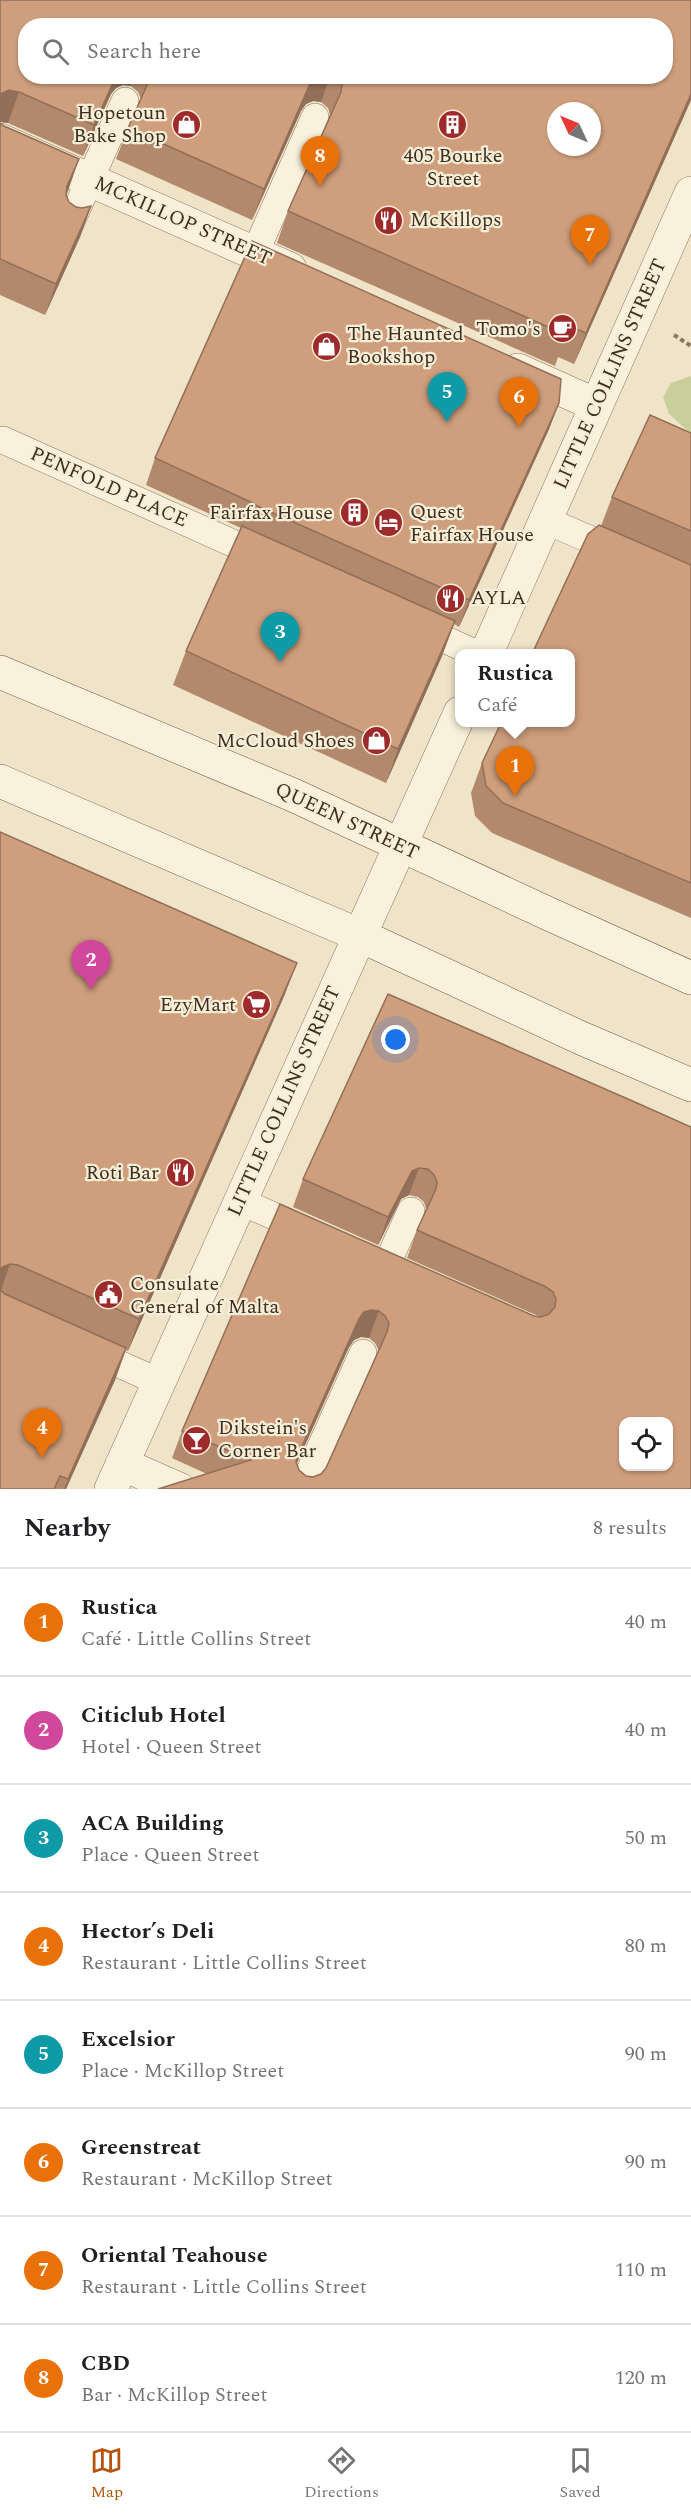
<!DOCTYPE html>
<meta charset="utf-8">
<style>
:root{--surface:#fff;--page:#f2f2f2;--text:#202124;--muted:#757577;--line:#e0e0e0;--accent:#b45309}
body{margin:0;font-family:Spectral,serif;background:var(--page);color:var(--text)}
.controls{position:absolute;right:18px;bottom:18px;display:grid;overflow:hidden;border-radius:12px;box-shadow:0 2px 4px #0004}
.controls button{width:54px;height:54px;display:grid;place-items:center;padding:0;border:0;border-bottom:2px solid var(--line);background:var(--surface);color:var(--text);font:30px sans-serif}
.compass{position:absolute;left:547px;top:102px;width:54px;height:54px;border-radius:50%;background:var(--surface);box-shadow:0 2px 4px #0004;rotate:314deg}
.you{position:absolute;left:396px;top:1040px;width:21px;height:21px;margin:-15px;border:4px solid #fff;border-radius:50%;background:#1a73e8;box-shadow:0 0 0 9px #1a73e833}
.badge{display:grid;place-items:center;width:39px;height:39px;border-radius:50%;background:var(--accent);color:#fff;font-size:20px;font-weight:700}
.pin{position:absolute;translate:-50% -50px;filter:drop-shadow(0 2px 3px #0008)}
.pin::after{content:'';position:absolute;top:32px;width:21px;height:18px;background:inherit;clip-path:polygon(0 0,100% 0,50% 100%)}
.popup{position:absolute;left:455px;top:649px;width:120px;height:78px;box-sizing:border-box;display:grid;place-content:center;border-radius:12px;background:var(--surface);filter:drop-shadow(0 2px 4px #0005);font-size:20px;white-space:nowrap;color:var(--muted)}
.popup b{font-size:22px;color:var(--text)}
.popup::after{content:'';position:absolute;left:50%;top:100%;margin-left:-12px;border:12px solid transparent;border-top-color:var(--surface)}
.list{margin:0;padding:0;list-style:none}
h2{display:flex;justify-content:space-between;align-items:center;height:78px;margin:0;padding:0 24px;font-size:26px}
h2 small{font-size:20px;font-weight:400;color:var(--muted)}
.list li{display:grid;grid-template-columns:39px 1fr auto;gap:18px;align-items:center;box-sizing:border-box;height:108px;padding:0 24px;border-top:2px solid var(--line)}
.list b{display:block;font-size:22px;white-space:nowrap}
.list p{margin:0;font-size:20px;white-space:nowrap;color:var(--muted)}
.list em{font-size:20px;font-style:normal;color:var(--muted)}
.icon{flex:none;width:33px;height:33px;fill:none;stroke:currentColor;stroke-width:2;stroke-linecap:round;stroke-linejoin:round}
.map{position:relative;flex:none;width:691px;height:1489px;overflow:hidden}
.search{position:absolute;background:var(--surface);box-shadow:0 2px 4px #0004;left:18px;right:18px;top:18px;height:66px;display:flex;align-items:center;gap:15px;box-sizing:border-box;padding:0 21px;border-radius:24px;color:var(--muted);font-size:22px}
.sheet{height:942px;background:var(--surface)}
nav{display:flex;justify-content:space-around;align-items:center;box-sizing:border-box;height:84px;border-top:2px solid var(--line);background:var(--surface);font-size:16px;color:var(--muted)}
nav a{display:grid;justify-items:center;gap:3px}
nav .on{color:var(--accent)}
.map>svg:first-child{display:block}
.green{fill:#c9cf9b}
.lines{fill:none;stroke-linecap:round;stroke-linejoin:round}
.lane-casing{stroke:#8d765c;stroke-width:28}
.street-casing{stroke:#8d765c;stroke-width:34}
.secondary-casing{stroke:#6f573f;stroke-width:34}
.path{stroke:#8d765c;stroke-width:4;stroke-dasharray:4.5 3;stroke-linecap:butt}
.lane{stroke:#faf1dc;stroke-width:27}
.street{stroke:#faf1dc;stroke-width:33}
.secondary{stroke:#faf1dc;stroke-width:33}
.wall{fill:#b2896c;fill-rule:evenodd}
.shaded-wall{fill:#916f58}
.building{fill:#cf9f7d;stroke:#916f58;stroke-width:1.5;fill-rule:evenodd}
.labels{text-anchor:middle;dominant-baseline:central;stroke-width:4.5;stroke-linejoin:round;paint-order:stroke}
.poi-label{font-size:20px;fill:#3d2e20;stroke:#f7eed8;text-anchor:end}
.street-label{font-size:20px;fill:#3d2e20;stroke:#f7eed8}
</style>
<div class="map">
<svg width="691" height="1489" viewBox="0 0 691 1489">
<rect width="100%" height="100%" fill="#f0e4c8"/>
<path class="green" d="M691 376V434L669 414 663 397 671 383Z"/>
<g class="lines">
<defs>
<path id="lane" d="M70 224 125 101
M255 253 315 117
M3 440 268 559
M545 520 619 552
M415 626 477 654
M240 1201 307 1231
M386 1266 411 1211
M86 1349 159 1382
M302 1489 363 1353"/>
<path id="street" d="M0 140 290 269
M518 370 596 405
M486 654 691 193
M122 1464 179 1489
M111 1489 460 713"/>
<path id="secondary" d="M0 672 293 795 549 914 691 978
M0 781 359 935 581 1038 691 1085"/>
</defs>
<use href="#lane" class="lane-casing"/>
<use href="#street" class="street-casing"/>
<use href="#secondary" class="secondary-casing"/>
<path class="path" d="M674 335 691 346"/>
<use href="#lane" class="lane"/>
<use href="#street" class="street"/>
<use href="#secondary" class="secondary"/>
</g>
<path class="wall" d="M0 0H691V100L574 364 558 357 555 366 277 243 288 211 330 115 328 108 321 102 313 101 306 104 301 111 252 220 116 159 128 128 141 99 138 92 131 86 123 85 116 88 111 94 83 156 8 123 0 122ZM26 26 666 76H26Z
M0 123 66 195 69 202 76 207 82 208 91 206 80 237 45 315 0 295Z
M559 403 549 429 459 627 454 624 442 656 386 783 173 685 186 651 241 528 146 485 155 458Z
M691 433V918L492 833 475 816 471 793 482 763 601 526 612 497Z
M0 832 285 994 128 1351 126 1350 115 1380 66 1489H0Z
M388 994 691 1489 207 1474 172 1458 182 1431 280 1204 534 1316H538L536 1315 407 1258 417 1230 426 1209 424 1202 418 1197 409 1195 401 1199 378 1245 293 1207 303 1179ZM361 1337 369 1338 375 1343 379 1351 326 1468 321 1474 313 1477 306 1476 299 1470 297 1463 349 1347 354 1340Z"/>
<path class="shaded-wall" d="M116 76H134L131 86 123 85 116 88 111 94 83 156 94 125Z
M314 76H330L321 102 313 101 306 104 301 111 252 220 264 189 312 79Z
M9 90 19 92 8 123 0 122V94Z
M691 94V100L574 364 586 333Z
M79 159 68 191 56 218 67 186Z
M91 206 80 237 45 315 56 284Z
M559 403 549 429 459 627 469 600Z
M455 621 442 656 386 783 398 749Z
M297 963 285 994 128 1351 139 1319Z
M419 1168 409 1195 401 1199 378 1245 388 1217 412 1171Z
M10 1264 0 1293V1270L3 1267Z
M371 1310 379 1311 369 1338 361 1337 354 1340 349 1347 288 1483 298 1455 359 1319 364 1312Z
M126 1348 115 1380 66 1489H64Z"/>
<path class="building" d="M0 0H691V94L586 333 567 325 566 335 288 211 341 92 342 85 339 76H666V26H26V76H116L94 125 19 92 9 90 0 94ZM556 111H592V147H556Z
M151 76H314L312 79 264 189 128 128Z
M0 123 4 126 79 159 67 186 66 195 69 202 76 207 82 208 91 206 56 284 0 259Z
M252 241 561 379 559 403 469 600 253 504V503L155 458Z
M650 415 691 433V531L612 497Z
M599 525 691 565V883L503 803 486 786 482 763 501 723H570V654H532L588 534Z
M242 526 455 621 398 749 186 651Z
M0 832 297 963 139 1319 18 1265 10 1264 3 1267 0 1270Z
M388 994 637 1103 691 1127V1489H158L251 1460 182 1431 280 1204 534 1316 541 1317 549 1314 555 1307 556 1299 553 1292 546 1287 417 1230 436 1189 437 1182 434 1175 428 1169 419 1168 412 1171 388 1217 303 1179ZM371 1310 379 1311 385 1316 389 1323 387 1332 326 1468 321 1474 313 1477 306 1476 299 1470 296 1462 298 1455 359 1319 364 1312ZM624 1422H669V1467H624Z
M0 1290 5 1294 126 1348 68 1479 60 1476 54 1489H0Z"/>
<defs>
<symbol id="shop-disc" viewBox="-11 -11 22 22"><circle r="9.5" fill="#9e2a2b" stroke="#f7eed8"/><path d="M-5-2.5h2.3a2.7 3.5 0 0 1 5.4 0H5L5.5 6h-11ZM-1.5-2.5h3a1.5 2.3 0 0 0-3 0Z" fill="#fff"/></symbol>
<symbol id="building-disc" viewBox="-11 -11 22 22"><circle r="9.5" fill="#9e2a2b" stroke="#f7eed8"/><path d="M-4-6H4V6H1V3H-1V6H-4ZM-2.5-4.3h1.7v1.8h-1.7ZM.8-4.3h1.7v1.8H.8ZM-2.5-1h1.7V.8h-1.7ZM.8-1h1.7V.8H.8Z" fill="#fff"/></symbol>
<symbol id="restaurant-disc" viewBox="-11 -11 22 22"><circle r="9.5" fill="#9e2a2b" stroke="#f7eed8"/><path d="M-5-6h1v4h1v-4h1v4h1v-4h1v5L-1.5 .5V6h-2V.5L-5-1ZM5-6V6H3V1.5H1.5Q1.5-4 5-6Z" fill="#fff"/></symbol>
<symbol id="cafe-disc" viewBox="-11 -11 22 22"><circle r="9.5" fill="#9e2a2b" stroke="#f7eed8"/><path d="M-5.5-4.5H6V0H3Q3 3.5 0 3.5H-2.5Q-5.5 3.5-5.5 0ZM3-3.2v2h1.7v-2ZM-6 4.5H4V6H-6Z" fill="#fff"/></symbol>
<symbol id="hotel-disc" viewBox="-11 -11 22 22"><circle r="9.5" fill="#9e2a2b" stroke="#f7eed8"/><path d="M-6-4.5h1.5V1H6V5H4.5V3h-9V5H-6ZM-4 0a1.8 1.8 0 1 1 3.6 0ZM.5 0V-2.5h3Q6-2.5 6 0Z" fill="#fff"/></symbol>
<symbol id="supermarket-disc" viewBox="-11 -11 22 22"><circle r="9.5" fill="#9e2a2b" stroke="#f7eed8"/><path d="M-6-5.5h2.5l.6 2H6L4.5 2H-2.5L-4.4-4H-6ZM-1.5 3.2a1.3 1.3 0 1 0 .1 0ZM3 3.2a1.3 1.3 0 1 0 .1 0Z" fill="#fff"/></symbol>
<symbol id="civic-disc" viewBox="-11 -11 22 22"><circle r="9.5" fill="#9e2a2b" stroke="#f7eed8"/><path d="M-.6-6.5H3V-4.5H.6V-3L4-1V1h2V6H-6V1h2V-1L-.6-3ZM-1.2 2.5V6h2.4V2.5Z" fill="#fff"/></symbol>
<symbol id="bar-disc" viewBox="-11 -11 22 22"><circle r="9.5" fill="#9e2a2b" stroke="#f7eed8"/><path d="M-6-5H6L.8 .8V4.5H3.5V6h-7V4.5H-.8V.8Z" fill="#fff"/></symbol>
</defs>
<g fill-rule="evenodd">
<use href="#shop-disc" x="170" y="108" width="33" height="33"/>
<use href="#building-disc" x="436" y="108" width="33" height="33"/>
<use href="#restaurant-disc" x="372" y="204" width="33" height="33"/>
<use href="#cafe-disc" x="546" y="312" width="33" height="33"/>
<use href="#shop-disc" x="310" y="330" width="33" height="33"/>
<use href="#building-disc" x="338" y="496" width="33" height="33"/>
<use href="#hotel-disc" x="372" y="506" width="33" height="33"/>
<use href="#restaurant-disc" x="434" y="582" width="33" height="33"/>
<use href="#shop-disc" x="360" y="724" width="33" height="33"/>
<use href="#supermarket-disc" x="240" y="988" width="33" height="33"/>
<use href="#restaurant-disc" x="164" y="1156" width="33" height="33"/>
<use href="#civic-disc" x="92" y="1278" width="33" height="33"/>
<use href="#bar-disc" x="180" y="1424" width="33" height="33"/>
</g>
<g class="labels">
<g class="poi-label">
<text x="166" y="113">Hopetoun<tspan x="166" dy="23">Bake Shop</tspan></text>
<text x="453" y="156" text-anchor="middle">405 Bourke<tspan x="453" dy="23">Street</tspan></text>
<text x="410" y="220" text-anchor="start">McKillops</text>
<text x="541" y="329">Tomo's</text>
<text x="347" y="334" text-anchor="start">The Haunted<tspan x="347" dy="23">Bookshop</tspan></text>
<text x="410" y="512" text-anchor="start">Quest<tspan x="410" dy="23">Fairfax House</tspan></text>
<text x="333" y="513">Fairfax House</text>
<text x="471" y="598" text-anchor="start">AYLA</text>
<text x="355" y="741">McCloud Shoes</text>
<text x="236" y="1005">EzyMart</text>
<text x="159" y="1173">Roti Bar</text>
<text x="130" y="1284" text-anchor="start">Consulate<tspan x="130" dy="23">General of Malta</tspan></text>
<text x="218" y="1428" text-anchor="start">Dikstein's<tspan x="218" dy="23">Corner Bar</tspan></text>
</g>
<g class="street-label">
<text transform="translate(183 221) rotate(24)">MCKILLOP STREET</text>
<text transform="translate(610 374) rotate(-66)">LITTLE COLLINS STREET</text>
<text transform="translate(109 487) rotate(24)">PENFOLD PLACE</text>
<text transform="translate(347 821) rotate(25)">QUEEN STREET</text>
<text transform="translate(284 1101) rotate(-66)">LITTLE COLLINS STREET</text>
</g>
</g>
</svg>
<div class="controls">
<button><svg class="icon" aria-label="locate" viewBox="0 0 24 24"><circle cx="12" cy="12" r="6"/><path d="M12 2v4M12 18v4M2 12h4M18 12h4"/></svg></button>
</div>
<svg class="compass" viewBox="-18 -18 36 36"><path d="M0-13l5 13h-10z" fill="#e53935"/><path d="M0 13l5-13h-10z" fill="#757577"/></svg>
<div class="you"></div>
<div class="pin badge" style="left:515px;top:796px;background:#e8710a">1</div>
<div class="popup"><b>Rustica</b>Café</div>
<div class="pin badge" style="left:91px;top:990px;background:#d1479c">2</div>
<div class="pin badge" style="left:280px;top:662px;background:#0f9aa8">3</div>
<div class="pin badge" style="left:42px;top:1458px;background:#e8710a">4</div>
<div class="pin badge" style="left:447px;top:422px;background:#0f9aa8">5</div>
<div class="pin badge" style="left:519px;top:427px;background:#e8710a">6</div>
<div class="pin badge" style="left:590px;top:265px;background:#e8710a">7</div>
<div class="pin badge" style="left:320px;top:186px;background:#e8710a">8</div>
<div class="search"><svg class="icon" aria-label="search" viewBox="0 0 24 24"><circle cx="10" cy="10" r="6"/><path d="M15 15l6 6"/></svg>Search here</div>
</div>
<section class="sheet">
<h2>Nearby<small>8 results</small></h2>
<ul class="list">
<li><span class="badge" style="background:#e8710a">1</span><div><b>Rustica</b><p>Café · Little Collins Street</p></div><em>40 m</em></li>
<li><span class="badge" style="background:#d1479c">2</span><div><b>Citiclub Hotel</b><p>Hotel · Queen Street</p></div><em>40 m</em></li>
<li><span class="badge" style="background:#0f9aa8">3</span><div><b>ACA Building</b><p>Place · Queen Street</p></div><em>50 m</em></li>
<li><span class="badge" style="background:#e8710a">4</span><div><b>Hector’s Deli</b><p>Restaurant · Little Collins Street</p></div><em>80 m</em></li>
<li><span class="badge" style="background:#0f9aa8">5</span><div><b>Excelsior</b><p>Place · McKillop Street</p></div><em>90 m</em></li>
<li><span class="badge" style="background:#e8710a">6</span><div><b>Greenstreat</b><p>Restaurant · McKillop Street</p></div><em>90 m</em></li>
<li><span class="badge" style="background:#e8710a">7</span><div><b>Oriental Teahouse</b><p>Restaurant · Little Collins Street</p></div><em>110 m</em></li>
<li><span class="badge" style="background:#e8710a">8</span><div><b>CBD</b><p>Bar · McKillop Street</p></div><em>120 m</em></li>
</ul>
</section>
<nav>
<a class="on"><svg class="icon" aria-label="map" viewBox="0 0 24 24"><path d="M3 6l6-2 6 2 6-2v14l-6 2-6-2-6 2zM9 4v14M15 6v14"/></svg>Map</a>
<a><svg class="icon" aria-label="directions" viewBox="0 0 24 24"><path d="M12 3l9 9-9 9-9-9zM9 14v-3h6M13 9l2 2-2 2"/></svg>Directions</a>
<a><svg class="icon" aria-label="saved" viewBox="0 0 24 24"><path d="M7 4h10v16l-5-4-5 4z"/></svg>Saved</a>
</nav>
